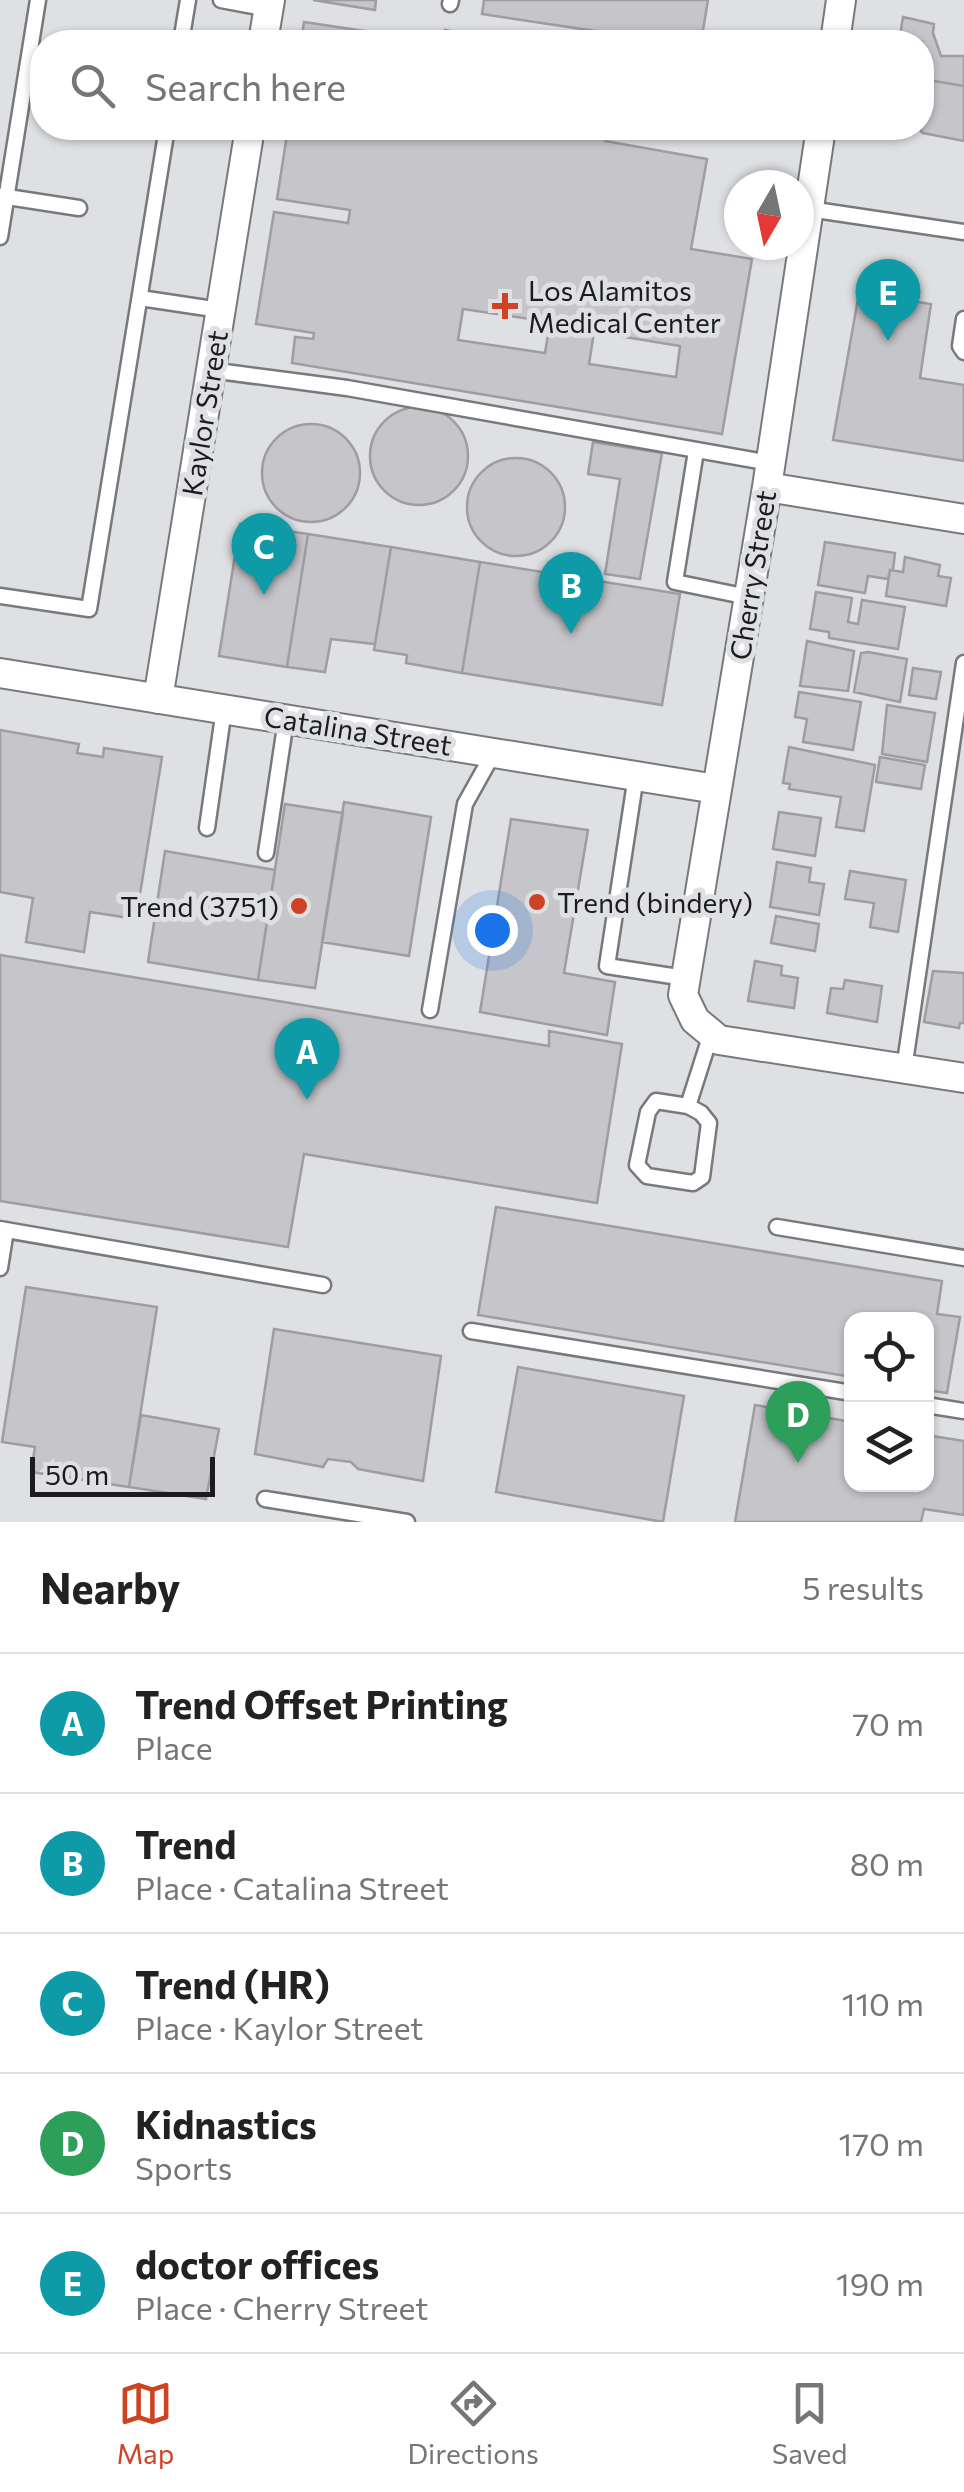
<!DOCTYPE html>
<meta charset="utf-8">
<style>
:root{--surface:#fff;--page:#f2f2f2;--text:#222;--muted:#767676;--line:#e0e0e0;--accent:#ce4324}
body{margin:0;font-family:Commissioner,sans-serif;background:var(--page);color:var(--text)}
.controls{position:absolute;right:30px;bottom:30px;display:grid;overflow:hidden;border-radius:20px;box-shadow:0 2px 8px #0004}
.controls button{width:90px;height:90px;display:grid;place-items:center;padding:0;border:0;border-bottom:2px solid var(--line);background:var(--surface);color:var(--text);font:50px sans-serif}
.compass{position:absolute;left:724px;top:170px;width:90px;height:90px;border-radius:50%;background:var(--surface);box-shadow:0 2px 8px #0004;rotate:189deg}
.scale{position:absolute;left:30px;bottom:25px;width:185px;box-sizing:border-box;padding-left:10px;border:5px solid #1c1c1e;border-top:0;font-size:28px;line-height:35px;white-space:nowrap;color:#1c1c1e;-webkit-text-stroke:8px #dee0e4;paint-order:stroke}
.you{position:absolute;left:492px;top:930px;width:35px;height:35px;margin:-25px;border:8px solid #fff;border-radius:50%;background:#1a73e8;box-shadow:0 0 0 15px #1a73e833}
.badge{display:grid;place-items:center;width:65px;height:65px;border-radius:50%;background:var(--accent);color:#fff;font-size:32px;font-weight:700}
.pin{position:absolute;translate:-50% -82px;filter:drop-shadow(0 2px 5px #0008)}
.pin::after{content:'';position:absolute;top:52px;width:35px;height:30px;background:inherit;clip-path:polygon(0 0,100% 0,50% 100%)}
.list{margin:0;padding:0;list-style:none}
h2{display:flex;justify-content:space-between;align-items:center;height:130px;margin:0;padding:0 40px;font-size:42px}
h2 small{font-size:32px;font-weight:400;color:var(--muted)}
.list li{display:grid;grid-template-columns:65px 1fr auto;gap:30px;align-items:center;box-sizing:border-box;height:140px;padding:0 40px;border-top:2px solid var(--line)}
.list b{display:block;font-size:38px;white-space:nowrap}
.list p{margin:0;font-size:32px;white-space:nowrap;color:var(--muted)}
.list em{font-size:32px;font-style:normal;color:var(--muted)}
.icon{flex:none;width:55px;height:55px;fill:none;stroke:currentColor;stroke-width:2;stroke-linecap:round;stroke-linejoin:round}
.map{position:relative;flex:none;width:964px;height:1522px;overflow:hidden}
.search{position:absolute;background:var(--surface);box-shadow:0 2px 8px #0004;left:30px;right:30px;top:30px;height:110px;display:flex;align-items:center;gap:25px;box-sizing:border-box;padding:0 35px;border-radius:40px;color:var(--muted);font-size:38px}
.sheet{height:830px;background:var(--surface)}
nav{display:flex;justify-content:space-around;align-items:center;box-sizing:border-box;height:140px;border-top:2px solid var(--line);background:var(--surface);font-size:28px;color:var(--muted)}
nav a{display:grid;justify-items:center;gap:5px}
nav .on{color:var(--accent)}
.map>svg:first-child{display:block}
.building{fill:#c6c5ca;stroke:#9e9da1;stroke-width:2.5;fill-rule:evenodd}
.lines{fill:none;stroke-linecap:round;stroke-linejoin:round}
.service-casing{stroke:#78797d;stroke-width:19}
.minor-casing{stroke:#78797d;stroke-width:32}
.service{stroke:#fff;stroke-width:14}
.minor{stroke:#fff;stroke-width:28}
.poi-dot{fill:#ce4324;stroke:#dee0e4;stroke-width:4}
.labels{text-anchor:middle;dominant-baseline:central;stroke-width:10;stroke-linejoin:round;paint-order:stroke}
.poi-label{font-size:28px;fill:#1c1c1e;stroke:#dee0e4;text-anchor:start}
.street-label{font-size:28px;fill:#1c1c1e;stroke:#dee0e4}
</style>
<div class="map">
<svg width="964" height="1522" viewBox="0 0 964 1522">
<rect width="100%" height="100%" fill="#dee0e4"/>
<path class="building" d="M313 0H376L375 10Z
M484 0H708L701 42H669L482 14Z
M903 17 934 24 933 33 941 56H964V86L922 79V42H899Z
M304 22 405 37V41L411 42H301Z
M445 30 498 39V42H430L431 38 443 40Z
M922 79 964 86V141L923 133 918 128H922Z
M288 128H608L605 141 707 159 691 249 752 259 722 434 292 363 295 337 313 339 314 333 256 324 274 212 348 223 350 210 277 199ZM463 309 550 322 545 353 458 340ZM594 332 680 346 676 377 589 364Z
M859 293 931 304 920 378 964 385V461L833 440Z
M370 456a49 49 0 1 1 98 0a49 49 0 1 1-98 0Z
M262 473a49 49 0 1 1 98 0a49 49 0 1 1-98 0Z
M593 442 662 453 640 579 605 574 620 479 588 474Z
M467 507a49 49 0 1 1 98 0a49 49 0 1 1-98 0Z
M240 524 308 534 287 667 219 656Z
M308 534 391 547 375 644 331 639 325 672 287 667Z
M825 542 895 553 893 570H890L888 579 868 576 865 593 818 585Z
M391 547 480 562 462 673 406 663 407 655 374 650Z
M905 557 940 565 938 576 951 578 946 606 886 596 890 570 903 572Z
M480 562 680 594 662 705 462 673Z
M816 592 852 598 848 622 858 624 862 600 905 607 898 649 829 638V632L810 629Z
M807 641 854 651 848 691 800 686Z
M868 652 907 659 900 702 854 692 861 653Z
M913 668 941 672 936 699 909 695Z
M799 692 861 702 853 750 803 742 807 719 795 717Z
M887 705 935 713 927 762 882 754Z
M0 730 79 744 77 753 103 757 104 748 162 757 136 919 90 912 84 952 26 942 33 898 0 892Z
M789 747 875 765 864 831 836 827 841 797 789 789 790 784 783 783Z
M880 757 925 765 921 789 876 782Z
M344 802 431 817 409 956 322 942Z
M285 804 343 813 315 988 258 980Z
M779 812 821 818 815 856 773 849Z
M511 819 588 830 564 973 615 982 607 1035 480 1012Z
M165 851 275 870 258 980 148 962Z
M777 862 811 868 809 882 824 884 819 915 770 907Z
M850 871 906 880 898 932 870 927 874 903 845 899Z
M776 916 819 924 815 951 771 943Z
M0 955 549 1046V1031L622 1044 597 1203 304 1154 288 1247 0 1201Z
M755 961 782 966 781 975 798 978 794 1008 748 1001Z
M933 971 964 973V1023H960L959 1028 924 1022Z
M845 980 882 986 877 1022 827 1013 831 988 843 989Z
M496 1207 942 1281 937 1314 960 1317 947 1393 926 1390V1320H852V1377L478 1315Z
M26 1287 157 1307 129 1487 31 1472 35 1447 2 1442Z
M274 1329 441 1356 423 1481 358 1469 351 1462 328 1459 323 1467 255 1454Z
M518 1367 684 1396 663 1522 496 1492Z
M755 1405 852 1422V1484H926V1435L964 1441V1515L924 1509 921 1522H735Z
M141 1415 219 1429 206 1499 129 1487Z"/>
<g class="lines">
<defs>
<path id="service" d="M221 0 269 9
M450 4 451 0
M181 42 188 0
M1 196 79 208
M809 209 964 232
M0 237 38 0
M140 298 220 310
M964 319 960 346 964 352
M210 370 347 388 770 463
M696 451 675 582 748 597
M0 596 89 609 167 128
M636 776 607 966 685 978
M207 828 224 709
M266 853 286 720
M430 1010 465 804 494 752
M904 1069 964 663
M688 1106 701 1113 709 1123 702 1177 693 1183 647 1176 637 1165 648 1112 656 1101 688 1106 711 1034
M777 1227 964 1258
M0 1229 323 1285
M0 1268 6 1230
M471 1331 852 1393
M926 1405 964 1411
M265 1499 407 1522"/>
<path id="minor" d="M263 42 270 0
M835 42 841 0
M821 128 767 487 683 995 695 1020 719 1040 964 1078
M767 487 964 519
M0 673 716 789
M158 699 250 128"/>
</defs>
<use href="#service" class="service-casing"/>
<use href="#minor" class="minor-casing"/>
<use href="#service" class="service"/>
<use href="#minor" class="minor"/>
</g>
<g class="poi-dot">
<path d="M500 291h10v10h10v10h-10v10h-10v-10h-10v-10h10z"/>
<circle cx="537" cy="902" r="10"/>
<circle cx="299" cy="906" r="10"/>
</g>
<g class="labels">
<g class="poi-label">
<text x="528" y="290">Los Alamitos<tspan x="528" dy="32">Medical Center</tspan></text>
<text x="557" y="902">Trend (bindery)</text>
<text x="279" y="906" text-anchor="end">Trend (3751)</text>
</g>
<g class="street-label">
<text transform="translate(204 413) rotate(-81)">Kaylor Street</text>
<text transform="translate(752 575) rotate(-81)">Cherry Street</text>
<text transform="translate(358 730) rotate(9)">Catalina Street</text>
</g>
</g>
</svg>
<div class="controls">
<button><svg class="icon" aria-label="locate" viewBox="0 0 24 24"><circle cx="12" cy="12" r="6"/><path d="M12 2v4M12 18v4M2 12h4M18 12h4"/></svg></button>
<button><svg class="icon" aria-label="layers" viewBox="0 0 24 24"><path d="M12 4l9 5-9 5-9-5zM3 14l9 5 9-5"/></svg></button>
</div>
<svg class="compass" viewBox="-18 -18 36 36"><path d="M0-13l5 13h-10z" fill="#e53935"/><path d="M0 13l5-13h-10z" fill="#767676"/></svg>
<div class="scale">50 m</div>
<div class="you"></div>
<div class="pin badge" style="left:307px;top:1100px;background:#0f9aa8">A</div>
<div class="pin badge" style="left:571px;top:634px;background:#0f9aa8">B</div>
<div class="pin badge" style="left:264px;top:595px;background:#0f9aa8">C</div>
<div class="pin badge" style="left:798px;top:1463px;background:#2e9e5b">D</div>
<div class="pin badge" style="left:888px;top:341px;background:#0f9aa8">E</div>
<div class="search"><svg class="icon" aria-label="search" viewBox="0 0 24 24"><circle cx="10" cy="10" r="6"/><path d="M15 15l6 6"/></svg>Search here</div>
</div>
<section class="sheet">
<h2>Nearby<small>5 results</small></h2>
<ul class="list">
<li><span class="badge" style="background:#0f9aa8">A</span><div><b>Trend Offset Printing</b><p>Place</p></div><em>70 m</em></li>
<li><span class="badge" style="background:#0f9aa8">B</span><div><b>Trend</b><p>Place · Catalina Street</p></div><em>80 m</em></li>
<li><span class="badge" style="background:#0f9aa8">C</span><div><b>Trend (HR)</b><p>Place · Kaylor Street</p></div><em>110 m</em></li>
<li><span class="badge" style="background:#2e9e5b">D</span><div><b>Kidnastics</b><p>Sports</p></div><em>170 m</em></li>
<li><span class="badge" style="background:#0f9aa8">E</span><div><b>doctor offices</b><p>Place · Cherry Street</p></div><em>190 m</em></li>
</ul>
</section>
<nav>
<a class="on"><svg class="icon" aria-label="map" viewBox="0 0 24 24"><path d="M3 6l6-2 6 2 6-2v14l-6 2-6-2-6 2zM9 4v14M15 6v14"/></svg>Map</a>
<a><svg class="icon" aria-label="directions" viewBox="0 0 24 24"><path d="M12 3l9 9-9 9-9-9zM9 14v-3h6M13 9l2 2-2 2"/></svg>Directions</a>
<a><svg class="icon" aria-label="saved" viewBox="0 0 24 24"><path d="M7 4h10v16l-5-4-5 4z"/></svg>Saved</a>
</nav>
